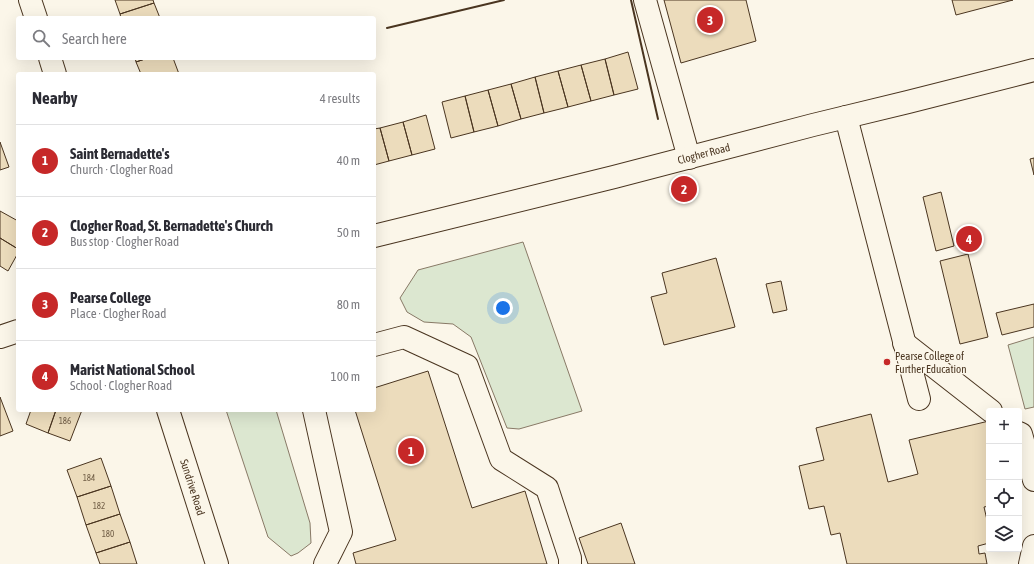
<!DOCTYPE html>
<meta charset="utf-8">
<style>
:root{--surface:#fff;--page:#f2f2f3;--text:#2b2b33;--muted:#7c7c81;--line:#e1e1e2;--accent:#c62828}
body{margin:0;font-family:"Asap Condensed",sans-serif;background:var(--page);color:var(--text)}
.controls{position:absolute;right:12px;bottom:12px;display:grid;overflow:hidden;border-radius:4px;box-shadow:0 4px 16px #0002}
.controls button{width:36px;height:36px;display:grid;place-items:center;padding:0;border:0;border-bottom:1px solid var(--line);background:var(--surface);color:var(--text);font:20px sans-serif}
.you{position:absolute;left:503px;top:308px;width:14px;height:14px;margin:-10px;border:3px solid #fff;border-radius:50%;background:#1a73e8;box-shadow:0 0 0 6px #1a73e833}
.badge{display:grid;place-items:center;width:26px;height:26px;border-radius:50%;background:var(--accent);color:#fff;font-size:13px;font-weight:700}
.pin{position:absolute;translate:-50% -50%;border:2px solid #fff;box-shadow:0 1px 4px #0006}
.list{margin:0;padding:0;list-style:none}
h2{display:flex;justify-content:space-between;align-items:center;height:52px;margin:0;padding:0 16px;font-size:17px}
h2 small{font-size:13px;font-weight:400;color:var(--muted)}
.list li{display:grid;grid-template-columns:26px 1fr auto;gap:12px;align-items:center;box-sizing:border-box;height:72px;padding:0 16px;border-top:1px solid var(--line)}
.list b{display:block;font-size:15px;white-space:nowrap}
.list p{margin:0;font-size:13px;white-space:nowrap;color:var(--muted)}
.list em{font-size:13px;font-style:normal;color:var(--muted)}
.icon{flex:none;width:22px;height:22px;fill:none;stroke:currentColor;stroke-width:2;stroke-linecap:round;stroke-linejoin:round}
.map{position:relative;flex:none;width:1034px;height:564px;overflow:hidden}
.search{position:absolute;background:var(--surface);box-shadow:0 4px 16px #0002;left:16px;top:16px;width:360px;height:44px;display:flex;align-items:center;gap:10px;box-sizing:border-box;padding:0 14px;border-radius:4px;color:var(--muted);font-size:15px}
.panel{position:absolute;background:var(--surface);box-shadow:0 4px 16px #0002;left:16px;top:72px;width:360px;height:340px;border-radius:4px}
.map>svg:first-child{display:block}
.green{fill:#dce7d0;stroke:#887966}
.building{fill:#ecdcbc;stroke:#4a3520}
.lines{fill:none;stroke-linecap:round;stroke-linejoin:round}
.minor-casing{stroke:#4a3520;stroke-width:24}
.minor{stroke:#fbf6e9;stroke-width:22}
.wall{stroke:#4a3520;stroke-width:2}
.poi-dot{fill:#c62828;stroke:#fbf6e9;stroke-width:1.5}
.labels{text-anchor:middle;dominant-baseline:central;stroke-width:3;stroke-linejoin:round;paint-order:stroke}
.number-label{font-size:9px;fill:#725f47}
.street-label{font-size:11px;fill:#4a3520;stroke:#fbf6e9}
.poi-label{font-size:11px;fill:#4a3520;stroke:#fbf6e9;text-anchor:start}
</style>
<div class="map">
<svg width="1034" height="564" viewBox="0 0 1034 564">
<rect width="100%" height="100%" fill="#fbf6e9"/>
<path class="green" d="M523 242 582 411 519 429 507 428 471 337 453 324 424 322 407 312 400 298 418 270Z
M1034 337V407L1025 409 1008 345Z
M226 410H276L310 523 311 543 298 553 291 556 268 537Z"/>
<path class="building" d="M115 0H153L154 3 120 14Z
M664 0H746L756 41 681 63Z
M952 0H1013L956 15Z
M154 3 160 18H121L120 14Z
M628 52 638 89 614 95 605 59Z
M135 58H148L136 62Z
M148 58H173L179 74H141L136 62Z
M605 59 614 95 591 101 581 65Z
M581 65 591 101 568 107 558 71Z
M558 71 568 107 544 113 535 77Z
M535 77 544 113 521 119 511 84Z
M511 84 521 119 498 126 488 90Z
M488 90 498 126 474 132 465 96Z
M465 96 474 132 451 138 442 102Z
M426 115 435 149 412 155 403 122Z
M403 122 412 155 389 161 380 128Z
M380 128 389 161 374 165V129Z
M0 142 9 167 0 170Z
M1034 158V175L1030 159Z
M941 192 954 246 936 251 923 197Z
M0 211 18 221V249L0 238Z
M0 238 18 249V253L8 271 0 266Z
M968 254 988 337 960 344 940 261Z
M716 258 735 327 664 345 651 297 667 293 662 273Z
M781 281 787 310 773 313 766 284Z
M1034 304V327L1002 335 996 313Z
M428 371 472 508 525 491 547 564H356L353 553 396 540 355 410H374V388Z
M0 397 13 431 0 436Z
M31 410H56L48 433 26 424Z
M56 410H82L70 441 48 433Z
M871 414 888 482 918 474 909 440 989 421V506L984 507 987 520H989V543L978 546 979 554 985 553 987 564H847L840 533 831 535 824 506 809 509 799 466 824 460 816 428Z
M101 458 111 486 77 497 67 470Z
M111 486 120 514 86 525 77 497Z
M120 514 130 542 96 553 86 525Z
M621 523 635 564H588L579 538Z
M130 542 137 564H100L96 553Z"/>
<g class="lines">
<defs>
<g id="minor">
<path d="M30 0 36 18"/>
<path d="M645 0 689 158"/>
<path d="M50 58 55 74"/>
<path d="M846 117 919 399"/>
<path id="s1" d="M374 236 614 177 813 125 908 102 1034 70"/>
<path d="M0 337 18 331"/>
<path d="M904 343 991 411"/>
<path d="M374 345 404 337 467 366 501 459 547 488 570 558V564"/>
<path id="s2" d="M168 410 217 564"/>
<path d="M314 410 341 532 325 564"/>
<path d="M1019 433 1021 434 1034 480"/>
<path d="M1030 564 1034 546"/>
</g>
</defs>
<use href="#minor" class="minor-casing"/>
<use href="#minor" class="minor"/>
<path class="wall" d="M631 0 658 119
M387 28 504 0"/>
</g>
<circle class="poi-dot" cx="887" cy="362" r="4"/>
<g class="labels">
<g class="number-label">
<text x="65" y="421">186</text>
<text x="89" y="478">184</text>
<text x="99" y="506">182</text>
<text x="108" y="534">180</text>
</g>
<g class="street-label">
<text stroke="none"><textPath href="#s1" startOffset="340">Clogher Road</textPath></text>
<text stroke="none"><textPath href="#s2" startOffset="81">Sundrive Road</textPath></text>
</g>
<g class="poi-label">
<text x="895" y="356">Pearse College of<tspan x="895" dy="13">Further Education</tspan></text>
</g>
</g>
</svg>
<div class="controls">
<button>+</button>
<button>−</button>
<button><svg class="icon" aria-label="locate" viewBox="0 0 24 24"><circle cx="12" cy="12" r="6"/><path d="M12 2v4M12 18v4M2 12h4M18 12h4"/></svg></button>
<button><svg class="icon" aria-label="layers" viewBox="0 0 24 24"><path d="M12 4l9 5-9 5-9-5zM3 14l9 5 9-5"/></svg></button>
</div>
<div class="you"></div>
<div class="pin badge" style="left:411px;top:451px">1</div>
<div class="pin badge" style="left:684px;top:189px">2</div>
<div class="pin badge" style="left:710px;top:20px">3</div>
<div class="pin badge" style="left:969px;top:239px">4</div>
<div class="search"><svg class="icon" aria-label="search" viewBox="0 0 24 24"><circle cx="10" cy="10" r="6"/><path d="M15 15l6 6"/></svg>Search here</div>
<section class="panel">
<h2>Nearby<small>4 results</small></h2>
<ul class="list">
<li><span class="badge">1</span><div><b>Saint Bernadette's</b><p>Church · Clogher Road</p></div><em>40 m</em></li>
<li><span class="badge">2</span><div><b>Clogher Road, St. Bernadette's Church</b><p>Bus stop · Clogher Road</p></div><em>50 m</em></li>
<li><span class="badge">3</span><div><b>Pearse College</b><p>Place · Clogher Road</p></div><em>80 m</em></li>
<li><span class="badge">4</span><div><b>Marist National School</b><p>School · Clogher Road</p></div><em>100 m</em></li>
</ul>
</section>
</div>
